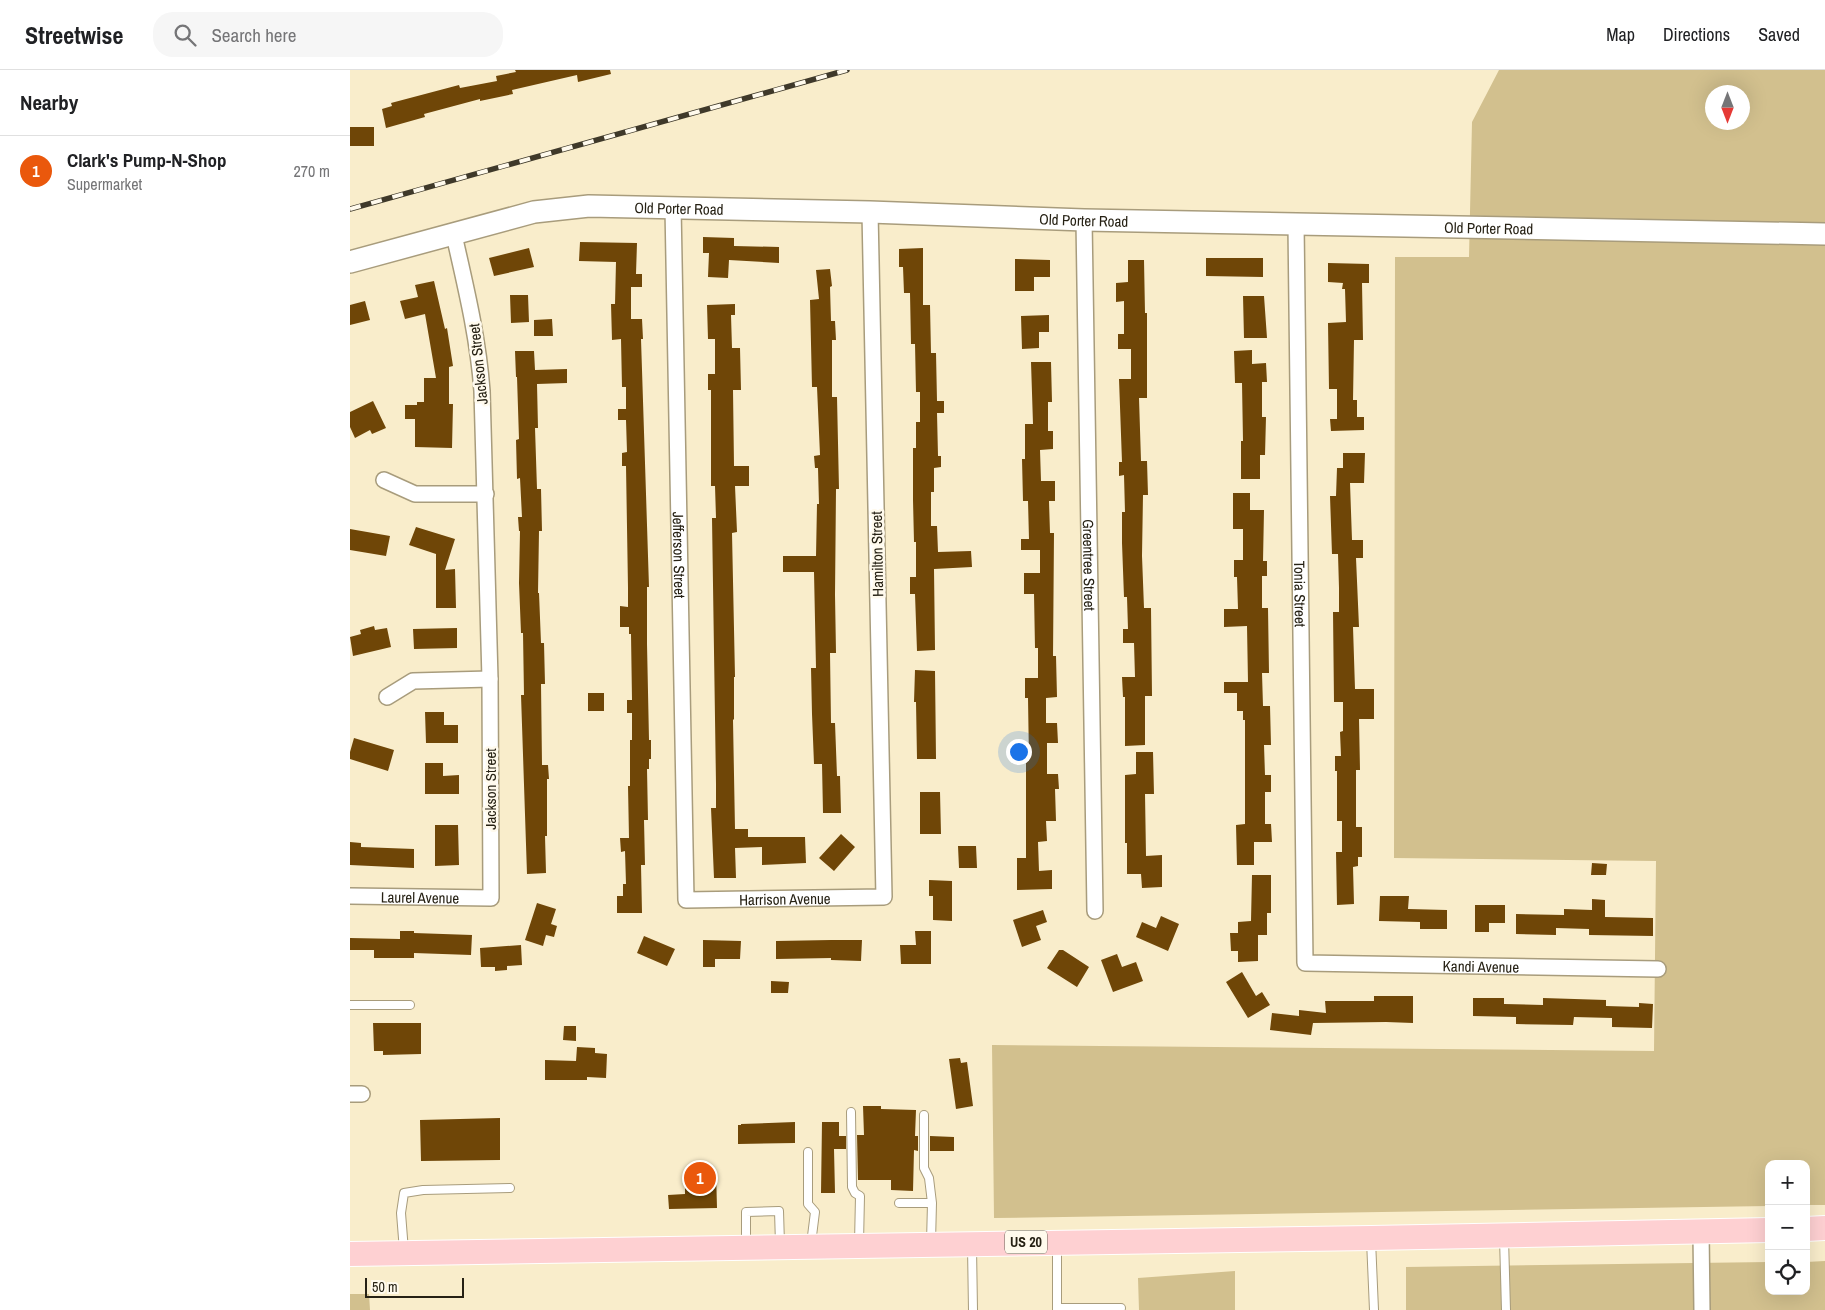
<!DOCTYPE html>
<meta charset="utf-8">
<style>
:root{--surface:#fff;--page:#f6f6f6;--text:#202124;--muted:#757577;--line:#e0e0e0;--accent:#ea580c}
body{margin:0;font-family:"Archivo Narrow",sans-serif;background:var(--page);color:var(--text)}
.controls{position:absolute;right:15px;bottom:15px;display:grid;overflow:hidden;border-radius:10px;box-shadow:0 5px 20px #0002}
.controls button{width:45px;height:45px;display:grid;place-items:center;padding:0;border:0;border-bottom:1px solid var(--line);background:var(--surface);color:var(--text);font:25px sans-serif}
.compass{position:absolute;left:1355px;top:15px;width:45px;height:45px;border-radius:50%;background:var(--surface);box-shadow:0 5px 20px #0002;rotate:180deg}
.scale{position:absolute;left:15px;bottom:12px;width:99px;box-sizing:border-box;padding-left:5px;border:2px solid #262114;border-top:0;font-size:14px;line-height:18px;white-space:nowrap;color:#262114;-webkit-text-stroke:4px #fffaed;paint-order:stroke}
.you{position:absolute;left:668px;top:681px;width:18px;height:18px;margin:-12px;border:4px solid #fff;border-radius:50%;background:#1a73e8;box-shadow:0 0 0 8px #1a73e833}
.badge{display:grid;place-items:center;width:32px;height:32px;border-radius:50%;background:var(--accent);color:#fff;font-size:16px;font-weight:700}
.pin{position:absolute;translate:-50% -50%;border:2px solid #fff;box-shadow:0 1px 5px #0006}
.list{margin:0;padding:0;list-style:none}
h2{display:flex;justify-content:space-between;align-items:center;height:65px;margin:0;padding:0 20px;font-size:21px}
h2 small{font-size:16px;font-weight:400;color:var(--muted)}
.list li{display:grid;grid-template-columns:32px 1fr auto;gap:15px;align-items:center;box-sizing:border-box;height:70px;padding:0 20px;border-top:1px solid var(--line)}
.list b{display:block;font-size:19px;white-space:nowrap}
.list p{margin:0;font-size:16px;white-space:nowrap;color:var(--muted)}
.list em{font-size:16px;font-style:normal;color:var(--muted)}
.icon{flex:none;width:28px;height:28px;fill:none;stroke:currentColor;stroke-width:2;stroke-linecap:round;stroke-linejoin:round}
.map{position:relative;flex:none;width:1475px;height:1240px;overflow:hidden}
header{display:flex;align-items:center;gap:30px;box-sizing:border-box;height:70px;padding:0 25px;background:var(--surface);border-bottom:1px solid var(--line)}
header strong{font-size:24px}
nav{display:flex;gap:28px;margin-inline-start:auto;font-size:18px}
.search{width:350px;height:45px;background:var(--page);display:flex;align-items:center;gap:12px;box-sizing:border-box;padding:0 18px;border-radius:20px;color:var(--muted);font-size:19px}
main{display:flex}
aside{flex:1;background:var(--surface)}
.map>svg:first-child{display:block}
.green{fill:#d2c08e;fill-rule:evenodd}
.building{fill:#6f4607}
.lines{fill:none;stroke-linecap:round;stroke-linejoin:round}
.lane-casing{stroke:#a89c7c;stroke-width:10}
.street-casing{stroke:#a89c7c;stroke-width:18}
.secondary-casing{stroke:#a89c7c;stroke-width:24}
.primary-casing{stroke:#fff;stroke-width:26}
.lane{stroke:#fff;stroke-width:8}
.street{stroke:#fff;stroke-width:15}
.secondary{stroke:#fff;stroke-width:21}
.primary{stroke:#fed0d2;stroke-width:24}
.rail-casing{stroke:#3f392a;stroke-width:5.5}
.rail{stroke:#fffaed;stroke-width:4;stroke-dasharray:11;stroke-linecap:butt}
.labels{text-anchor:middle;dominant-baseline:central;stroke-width:5;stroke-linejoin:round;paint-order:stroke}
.shield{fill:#fffaed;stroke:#676255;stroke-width:1}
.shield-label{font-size:14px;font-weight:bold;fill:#262114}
.street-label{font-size:15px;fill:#262114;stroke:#fffaed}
</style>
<header>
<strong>Streetwise</strong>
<div class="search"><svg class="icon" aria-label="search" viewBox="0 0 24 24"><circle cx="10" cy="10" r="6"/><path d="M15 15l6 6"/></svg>Search here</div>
<nav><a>Map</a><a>Directions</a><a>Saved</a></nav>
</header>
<main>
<aside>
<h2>Nearby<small></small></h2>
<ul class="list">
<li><span class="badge">1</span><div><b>Clark's Pump-N-Shop</b><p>Supermarket</p></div><em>270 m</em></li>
</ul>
</aside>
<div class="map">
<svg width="1475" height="1240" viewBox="0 0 1475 1240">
<rect width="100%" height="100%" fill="#f9edcb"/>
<path class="green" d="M1149 0H1475V1135H1456V1094H1419V1136L644 1148 642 975 1304 981 1306 791 1044 788 1045 187H1119L1122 52ZM1362 22H1392V52H1362Z
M1475 1191V1240H1056V1197L1419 1192V1221H1456V1192Z
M885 1201V1240H789L788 1208Z
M0 1224H19L20 1240H0Z"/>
<path class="building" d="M165 0H260L261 4 228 12 227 5 162 20 163 24 130 31V29L74 44 75 47 36 58 32 39 42 36 41 33 109 15 110 18 147 11 146 6 166 2Z
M0 57H24V76H0Z
M353 167 384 168V176L429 177V193L379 190 378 208 358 207 359 183H353Z
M230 172 287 173 286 204H292V217H281V249H292L293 269H291L299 517H297V574L299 670H301V689H299V699H297L298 750H294L295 795H291L292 843H267V826H273V814H276L275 781 271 782 270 768H279L278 716H280V670H282V643H277V630H282L281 564H279V557H270V536L278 537V518L276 396H272V383L277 382 276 350H268V339H276V317H272L271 269 262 270 261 234H265L266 192 229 191Z
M179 178 184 197 144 206 139 188Z
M573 178V235H580L581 283H586L587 331H594V343H587L588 386H591V397L584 398V422H581V456H587L588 482 621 481 622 497 584 499 585 580 567 581 565 524H560V507H566V472H564L563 430V378H566V352H570V322H566L565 274H561L560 223H554L553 197H549V179Z
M856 188H913V207L856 206Z
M665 189 700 190V207H684V221H665Z
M778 190H794L795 243H797V328H789L791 391H797L798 425H793L792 486 794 538H801L802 626H795V675L775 676V627H773L772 607H785L784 573H773V559H778L777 527H774L772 473V442H775L774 405 769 406V392H772L769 309H781V279H768V264H774V231L766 232V213L778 212Z
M978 193 1019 194V213H1012L1013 270H1004L1003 330H1007V347H1014V360L981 361 980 349H987V319H979L978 253 996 252 995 219H992L993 213 978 212Z
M480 199 482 216 480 217 481 251H485L486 270H482V327H487L489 419H486L485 525 486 583H480L481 653H485L487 706H490L491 743H473L472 694H464L462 644 461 598H466L464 502H433V486H466L467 434H469L468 398H465L464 386 470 385 467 317H462L460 230 469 229 466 200Z
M84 211 95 259 97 258 103 296 99 297V334H103L102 378 65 377V349H55V335H67V332H74V308H86L75 244 55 249 50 231 68 227 65 215Z
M160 225H178L179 252 161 253Z
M893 226H914L917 268H894Z
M15 231 20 250 0 255V235Z
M385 234V245H381L382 278H390L391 320H383L384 396H399V416H385L387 462 382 463 385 607H384V649L383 650 385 759H398V767H455L456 793 412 795V777L385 778 386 808H364L361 738H366V714L362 448H366L365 416H361V320H358V304H365V269H358L357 235Z
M699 245V262H689V278L672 279 671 246Z
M202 249 203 266H184V250Z
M902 280V294L916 293 917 312H912V347H916L915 385H910V409H891V371H893L892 313H885L884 281Z
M165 281H184L185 300 217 299V313L187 314 188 358H185L187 419H191L192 461H189L188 523H189L191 573H194L195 614H191L192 695H198L199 709H197V766H195L196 803 177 804 171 625H174L173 563H171L169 513 170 461H169L168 447H172L170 408 167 409 166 370 169 369 167 307H166Z
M681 292H701L702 332H698V361H703V379L690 380 691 411H705V431H699L700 463H704L703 586H706L707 627 696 628V653H707L708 673H697V704H708L709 719H705L706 751H696L697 771 688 772 689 801 702 800V819L667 820V788H676V691H679L678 628H675V608H688V578H685L684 524H674V503H690V480H671V469H679L678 431H673L672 389H675V354H683Z
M23 331 36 358 22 364 20 360 5 368 0 357V342Z
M993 383H1015L1014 413H1000L1002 470H1013V488H1006L1009 557H1003L1005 619H1024V649H1009L1010 700H1006V757H1012V787H1008V796L1003 797 1004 834 987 835 986 782H992V751H987V701H985V686H991L990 662 993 661V632H984L983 542H989V518L988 484H982L980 426H986L987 398H993Z
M883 423H900V440H914L913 491H917V506H912V538H918L919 603H912L913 636H920L921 675H914L915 705H921V722H915V754H921L922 772H904V795H887L886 755 895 754V650H893V641H887V623H874V612H898L897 556 874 557V539H888L887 507H884V490H893V459H883Z
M66 457 105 469 95 500 105 499 106 538H86V484L59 475Z
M0 459 40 466 36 486 0 480Z
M24 556 25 560 37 558 41 577 3 586 0 567 11 564 10 560Z
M107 558V578L64 579 63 559Z
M565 600 585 601 586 689H567L566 632H564Z
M238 623H254V641H238Z
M75 642H94V655H108V673H76Z
M4 668 44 680 38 701 0 689V682Z
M786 682H803L804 724H795L796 786 812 785V817L792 818 791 804H777V773H775V705L786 704Z
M75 693H93V706L109 705V724H75Z
M570 722H590L591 764H570Z
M85 755H108L109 795 85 796Z
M491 764 505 777 484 801 469 788Z
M0 772 11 773V777L64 779V798L0 795Z
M608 776H626L627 798H609Z
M1242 793 1257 794 1256 805H1241Z
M902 805H921V843H917V865H908V891L888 892V881H881L880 863H888V852L901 851Z
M579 810 602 811V851L583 850V826H579Z
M1030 826H1059L1058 839 1097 840V859H1070V852L1029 851Z
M1242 829 1255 830V847L1303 848V866L1239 865V859L1206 858V865L1166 864V844L1214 845V839L1242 840Z
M187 833 206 839 201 854 207 856 204 867 196 865 193 876 175 870Z
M1125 835H1155V853H1139V862H1125Z
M693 840 697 852 686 856 691 870 672 877 663 850Z
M811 846 829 854 818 881 786 867 792 852 806 858Z
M50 861H64V863L122 865 121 885 64 883V888H24V880H0V868L50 869Z
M565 861H581V894H551L550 875H566Z
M294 866 325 879 317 896 287 883Z
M353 870 391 871 390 889H365V897H353Z
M481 870H512L511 891 481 890V888L426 889V871Z
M171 875 172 895 157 896V900L145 901V897H131L130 878Z
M709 880H713L739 897 727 917 697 898Z
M767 884 772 897 786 892 793 911 763 922 751 890Z
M892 902 906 926 912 922 920 935 898 948 876 912Z
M421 911 439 912 438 923H421Z
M1024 926H1063V953L1036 952 963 953 961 965 920 960 922 943 949 946V940L976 943 975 931H1024Z
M1123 928H1154V934L1193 935V928L1256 930V936L1289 937V933L1303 934 1302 958 1262 957V948L1224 947 1223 955 1166 954V947L1123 946Z
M23 953H71V984L33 985V981H24Z
M214 956H226V971L213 970Z
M227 977 245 978V983L257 984 256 1008 237 1007V1010H195V990L226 991Z
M610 988 611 993 617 992 623 1036 606 1039 599 989Z
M513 1036H531V1039L566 1040 565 1066H568V1081L564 1080 563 1121 541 1120V1110H508L507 1065H514Z
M150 1048V1090L71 1091 70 1050Z
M445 1052V1073L388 1074V1055H391V1054Z
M472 1052H489V1066H496V1079H484L485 1123H471Z
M580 1066 604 1067V1081H580Z
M366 1101 367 1138 319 1139 318 1125 335 1124V1102Z"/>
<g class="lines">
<defs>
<path id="lane" d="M0 935H60
M501 1042 502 1117 505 1123 510 1126 509 1173
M574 1045V1098L579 1108 582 1133
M458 1082V1134L465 1142 461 1174
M549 1133H582L581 1172
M1154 1168 1156 1240
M1021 1170 1024 1240
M396 1175V1142L429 1141 430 1174
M622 1177 623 1240
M707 1177V1240
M54 1181 51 1143 54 1123 73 1120 160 1118
M707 1238H771"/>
<g id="street">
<path id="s1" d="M323 137 336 830 534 827 520 142"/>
<path id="s2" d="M734 150 745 841"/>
<path id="s3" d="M946 154 955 893 1308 899"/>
<path d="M34 410 65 424H136"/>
<path d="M37 627 63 611 140 609"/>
<path id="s4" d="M0 826 141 828 140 609 132 321C128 267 116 218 104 165"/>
<path d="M0 1024H12"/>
<path d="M1351 1162 1352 1240"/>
</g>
<g id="secondary">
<path id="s5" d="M0 192 184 142 239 136 520 142 734 150 1475 164"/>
</g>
<path id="primary" d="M1456 1159 1475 1158
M0 1184 1021 1168 1419 1160"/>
</defs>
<use href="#lane" class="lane-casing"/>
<use href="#street" class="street-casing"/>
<use href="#secondary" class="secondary-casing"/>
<use href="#primary" class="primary-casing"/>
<use href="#lane" class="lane"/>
<use href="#street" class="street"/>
<use href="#secondary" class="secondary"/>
<use href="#primary" class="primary"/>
<defs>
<path id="rail" d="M0 139 497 0"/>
</defs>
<use href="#rail" class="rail-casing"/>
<use href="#rail" class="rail"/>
</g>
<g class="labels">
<rect class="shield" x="655" y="1160.5" width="42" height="23" rx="4"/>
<g class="shield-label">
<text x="676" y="1172">US 20</text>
</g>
<g class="street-label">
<text stroke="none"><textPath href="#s5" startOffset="336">Old Porter Road</textPath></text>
<text stroke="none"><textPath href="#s5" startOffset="741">Old Porter Road</textPath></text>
<text stroke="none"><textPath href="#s5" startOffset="1146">Old Porter Road</textPath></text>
<text transform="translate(128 294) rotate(-96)">Jackson Street</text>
<text stroke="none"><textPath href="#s1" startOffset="348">Jefferson Street</textPath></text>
<text transform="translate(527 484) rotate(-91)">Hamilton Street</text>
<text stroke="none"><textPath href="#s2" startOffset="345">Greentree Street</textPath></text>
<text stroke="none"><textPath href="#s3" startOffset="370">Tonia Street</textPath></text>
<text transform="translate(140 719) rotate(-90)">Jackson Street</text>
<text stroke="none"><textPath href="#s4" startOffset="70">Laurel Avenue</textPath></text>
<text stroke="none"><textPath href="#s1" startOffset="792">Harrison Avenue</textPath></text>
<text stroke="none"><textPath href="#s3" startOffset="915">Kandi Avenue</textPath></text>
</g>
</g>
</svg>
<div class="controls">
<button>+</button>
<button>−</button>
<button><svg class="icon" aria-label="locate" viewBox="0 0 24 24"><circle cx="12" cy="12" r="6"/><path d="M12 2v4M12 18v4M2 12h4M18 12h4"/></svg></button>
</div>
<svg class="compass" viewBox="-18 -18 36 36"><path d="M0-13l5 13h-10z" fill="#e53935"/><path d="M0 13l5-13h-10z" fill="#757577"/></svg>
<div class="scale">50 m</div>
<div class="you"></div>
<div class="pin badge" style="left:350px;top:1108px">1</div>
</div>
</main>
